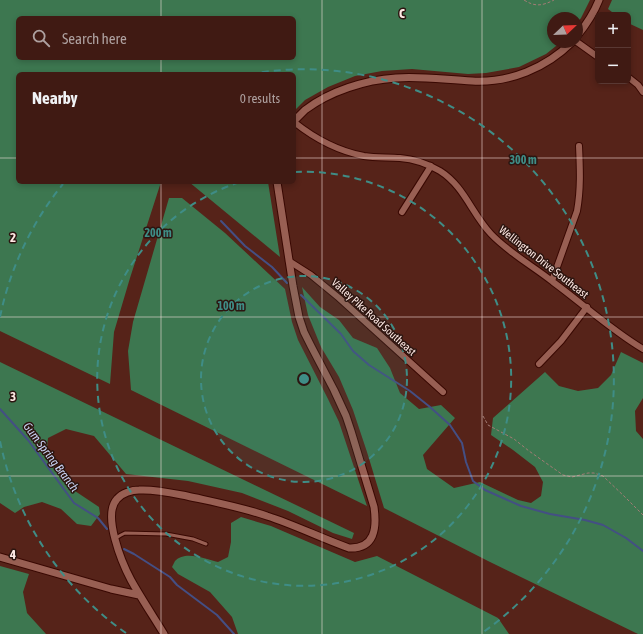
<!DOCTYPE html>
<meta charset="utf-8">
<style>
:root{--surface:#401a13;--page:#4b2721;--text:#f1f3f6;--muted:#aea1a0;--line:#593833}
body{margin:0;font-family:"Asap Condensed",sans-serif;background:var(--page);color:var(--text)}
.controls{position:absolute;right:12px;top:12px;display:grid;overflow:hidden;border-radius:6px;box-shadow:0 2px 6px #0003}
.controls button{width:36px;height:36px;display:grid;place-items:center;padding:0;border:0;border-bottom:1px solid var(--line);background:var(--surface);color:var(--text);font:20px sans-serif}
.compass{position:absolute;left:547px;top:12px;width:36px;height:36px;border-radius:50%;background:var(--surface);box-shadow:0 2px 6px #0003;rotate:67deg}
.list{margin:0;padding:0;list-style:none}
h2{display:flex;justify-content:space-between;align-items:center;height:52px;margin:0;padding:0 16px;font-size:17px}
h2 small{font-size:13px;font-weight:400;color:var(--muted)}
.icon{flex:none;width:22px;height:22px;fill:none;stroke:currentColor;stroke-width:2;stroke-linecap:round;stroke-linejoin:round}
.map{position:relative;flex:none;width:643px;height:634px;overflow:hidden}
.search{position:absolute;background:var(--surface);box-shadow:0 2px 6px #0003;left:16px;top:16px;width:280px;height:44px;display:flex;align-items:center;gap:10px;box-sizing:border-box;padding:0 14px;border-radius:6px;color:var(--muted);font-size:15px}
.panel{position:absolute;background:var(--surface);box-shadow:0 2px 6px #0003;left:16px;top:72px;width:280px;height:112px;border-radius:6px}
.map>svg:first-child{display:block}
.forest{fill:#3d7750;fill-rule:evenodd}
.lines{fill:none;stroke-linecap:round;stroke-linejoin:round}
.stream{stroke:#444f84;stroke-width:2}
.service-casing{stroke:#390802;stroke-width:5}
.minor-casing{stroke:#390802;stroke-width:8}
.tertiary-casing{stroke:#390802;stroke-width:9}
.path{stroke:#a27c75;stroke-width:1;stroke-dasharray:3 2;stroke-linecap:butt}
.service{stroke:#985f53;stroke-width:3}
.minor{stroke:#985f53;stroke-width:6}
.tertiary{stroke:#985f53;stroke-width:7}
.grid{fill:none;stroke:#ffeae5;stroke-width:1;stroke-opacity:0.55}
.ring{fill:none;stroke:#3f8d86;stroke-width:2;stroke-dasharray:7 5}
.labels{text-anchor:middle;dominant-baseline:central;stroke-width:3;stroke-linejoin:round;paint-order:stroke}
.street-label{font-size:11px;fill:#ffeae5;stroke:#2c1510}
.water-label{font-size:12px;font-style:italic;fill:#cad4f5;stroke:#2c1510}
.grid-label{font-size:13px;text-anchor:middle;font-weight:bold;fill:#ffeae5;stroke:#2c1510;stroke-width:3;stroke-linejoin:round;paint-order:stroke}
.centre{fill:#3f8d86;stroke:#2c1510;stroke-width:2}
.ring-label{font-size:12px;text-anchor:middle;font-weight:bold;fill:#3f8d86;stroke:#2c1510;stroke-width:3;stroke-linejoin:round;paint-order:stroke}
</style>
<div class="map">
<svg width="643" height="634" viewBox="0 0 643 634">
<rect width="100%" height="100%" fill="#562319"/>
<path class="forest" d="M0 0H590L581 18 577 23V18H553V42H561L546 54 519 67 486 73 468 74 412 69 382 71 355 76 328 87 305 100 294 111V74H18V182H161L130 278 114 332 110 384 0 331ZM18 18H294V58H18Z
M612 0H643V30L628 23V15H616L608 9Z
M189 182H268L280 257Z
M169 198H182L225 233 285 289 292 322 298 340 328 399 339 422 367 506 131 390 128 351 133 322Z
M302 287 320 307 339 320 353 338 377 348 390 368 400 393 419 409 441 405 455 418 423 455 427 469 454 488 480 482 518 500 531 503 541 496 543 482 535 467 513 450 491 435 493 418 545 372 559 386 578 391 598 388 611 375 621 352 643 363V398L635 411 636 431 643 439V634H638L488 561 384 508 367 452 353 410 339 377 321 347 308 315Z
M0 362 354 533 352 539 333 533 288 511 242 493 188 481 126 474 94 436 66 429 48 438 46 456 69 487 99 507 100 514 91 526 77 524 61 509 42 502 24 507 15 513 0 503Z
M241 517 271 526 355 562 377 556 498 618 509 634H238L232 617 210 592 178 574 172 567C173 565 174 563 175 561 185 550 206 559 218 562L228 557 231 542V523Z
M0 566 29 574 23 592 27 613 46 634H0Z"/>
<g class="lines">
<path class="stream" d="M221 221 245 246 272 267 287 283
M301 295 341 334 353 351 369 365 410 391 430 407 450 425 462 443 466 462 473 481 485 490 521 506 550 514 585 520 603 525 626 538 643 551
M0 409 28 440 74 503 98 518 107 529
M124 549 134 554 170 577 177 585 217 615 234 634"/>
<defs>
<path id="service" d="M116 538 121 535 125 533 166 534 193 539 206 544"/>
<path id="minor" d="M577 42 598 57
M628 77 638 85 643 92
M294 122C314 138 338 151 364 156 376 158 388 157 400 158 414 159 428 164 440 171 464 186 472 214 491 234 509 253 533 266 553 282 583 304 611 330 643 349
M402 212 431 166
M289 261 311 275 339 298 443 392
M552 281 577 211C581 189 580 168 579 146
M539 364 561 341 587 307"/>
<path id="tertiary" d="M577 36C586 25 594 13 599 0
M294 121C298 117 301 114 305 110 330 91 365 80 396 78 421 76 447 80 472 81 510 83 546 68 572 42
M0 557 111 589 139 595
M164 634C153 616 141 598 131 580 122 563 102 515 117 499 122 493 132 490 139 490 155 489 172 493 187 496 214 502 241 507 267 516 295 525 321 538 349 548 375 549 377 528 374 507L351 431 346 416 334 390 311 346 304 332 299 317 293 286 277 182"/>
</defs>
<use href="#service" class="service-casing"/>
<use href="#minor" class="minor-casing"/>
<use href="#tertiary" class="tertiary-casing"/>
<path class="path" d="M524 0C535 7 542 6 554 0
M483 416 488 425 514 439 529 451 563 475 572 477 588 473H594L603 476 626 498 643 515"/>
<use href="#service" class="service"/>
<use href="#minor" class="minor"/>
<use href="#tertiary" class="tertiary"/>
</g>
<path class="grid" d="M161 0V18M322 0V634M482 0V634M161 58V74M0 158H18M294 158H643M161 182V634M0 317H643M0 476H643"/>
<circle cx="304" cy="379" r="103" fill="#3f8d86" fill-opacity=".12"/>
<g class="ring">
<circle cx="304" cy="379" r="103"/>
<path d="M295 172A207 207 0 1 1 240 182"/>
<path d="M126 633A310 310 0 0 1 0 441M0 317A310 310 0 0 1 63 184M250 74A310 310 0 0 1 482 633"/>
</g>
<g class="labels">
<g class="street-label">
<text transform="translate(544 262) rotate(38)">Wellington Drive Southeast</text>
<text transform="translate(374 317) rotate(42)">Valley Pike Road Southeast</text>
</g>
<g class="water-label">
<text transform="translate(51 457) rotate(53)">Gum Spring Branch</text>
</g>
</g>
<g class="grid-label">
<text x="402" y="18">C</text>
<text x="13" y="242">2</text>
<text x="13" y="401">3</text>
<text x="13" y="559">4</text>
</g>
<circle cx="304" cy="379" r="6" class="centre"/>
<g class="ring-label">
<text x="523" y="164">300 m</text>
<text x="158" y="237">200 m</text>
<text x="231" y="310">100 m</text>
</g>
</svg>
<div class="controls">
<button>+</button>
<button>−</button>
</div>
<svg class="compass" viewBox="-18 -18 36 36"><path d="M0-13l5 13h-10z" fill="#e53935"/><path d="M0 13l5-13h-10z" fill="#aea1a0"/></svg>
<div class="search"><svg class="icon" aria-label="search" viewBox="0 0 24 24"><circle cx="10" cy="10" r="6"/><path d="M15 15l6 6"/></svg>Search here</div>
<section class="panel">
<h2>Nearby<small>0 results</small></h2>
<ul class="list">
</ul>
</section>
</div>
